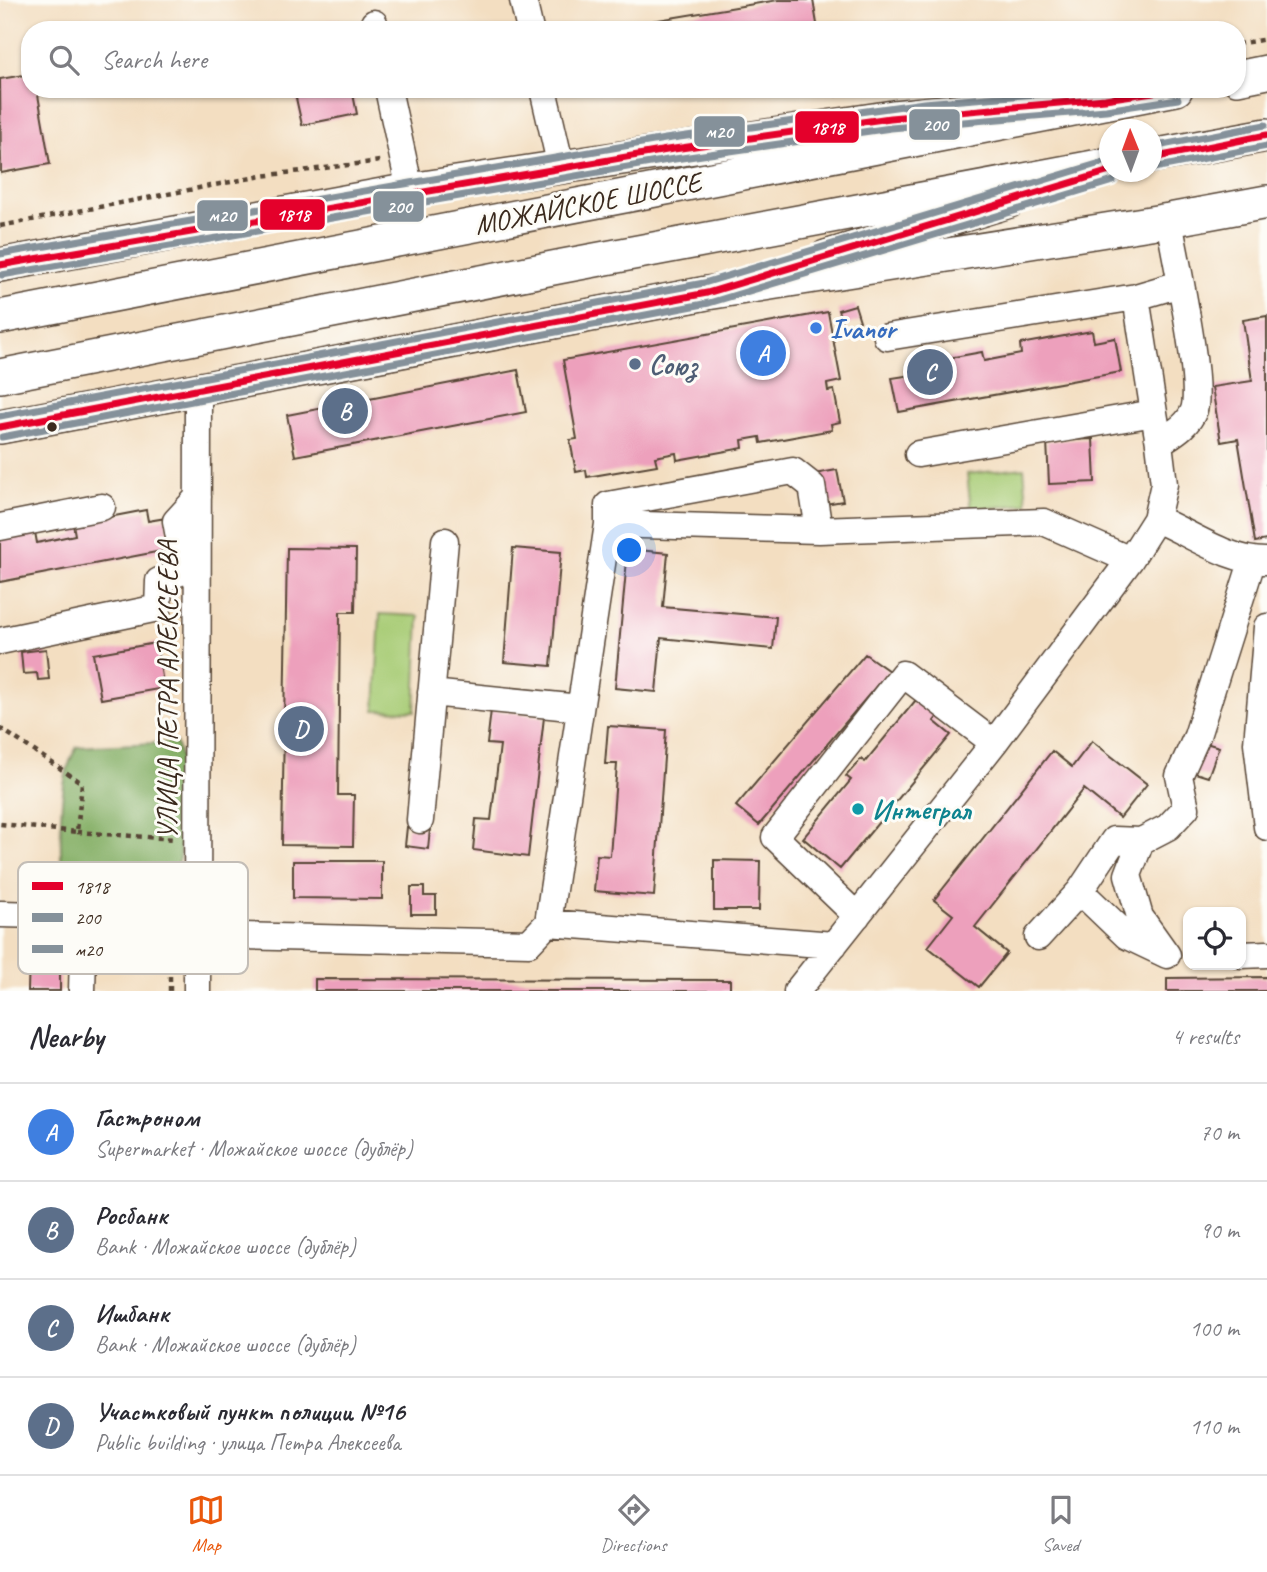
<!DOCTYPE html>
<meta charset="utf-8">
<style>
:root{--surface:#fff;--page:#f7f7f7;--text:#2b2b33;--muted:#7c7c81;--line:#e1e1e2;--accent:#ea580c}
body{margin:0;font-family:Caveat,sans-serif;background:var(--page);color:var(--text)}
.controls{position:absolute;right:21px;bottom:21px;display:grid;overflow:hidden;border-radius:14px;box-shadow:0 2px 5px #0004}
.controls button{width:63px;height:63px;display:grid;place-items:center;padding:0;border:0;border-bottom:2px solid var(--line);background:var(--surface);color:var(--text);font:35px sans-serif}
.compass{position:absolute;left:1099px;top:119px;width:63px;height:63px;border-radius:50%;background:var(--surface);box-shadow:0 2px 5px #0004;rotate:359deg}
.you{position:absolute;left:630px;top:551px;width:24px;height:24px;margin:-18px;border:5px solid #fff;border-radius:50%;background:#1a73e8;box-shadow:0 0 0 10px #1a73e833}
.badge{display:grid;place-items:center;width:46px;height:46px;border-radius:50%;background:var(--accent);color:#fff;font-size:23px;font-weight:700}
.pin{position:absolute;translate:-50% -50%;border:4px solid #fff;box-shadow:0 2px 7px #0006}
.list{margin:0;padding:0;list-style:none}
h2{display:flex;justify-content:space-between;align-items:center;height:91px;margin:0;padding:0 28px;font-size:30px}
h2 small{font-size:23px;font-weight:400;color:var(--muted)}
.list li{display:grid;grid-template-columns:46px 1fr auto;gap:21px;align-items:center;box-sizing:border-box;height:98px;padding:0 28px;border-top:2px solid var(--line)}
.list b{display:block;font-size:26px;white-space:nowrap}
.list p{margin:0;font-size:23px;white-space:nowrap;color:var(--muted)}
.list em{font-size:23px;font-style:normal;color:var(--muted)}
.icon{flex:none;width:38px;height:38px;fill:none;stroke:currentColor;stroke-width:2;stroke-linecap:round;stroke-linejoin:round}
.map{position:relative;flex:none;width:1267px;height:991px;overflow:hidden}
.search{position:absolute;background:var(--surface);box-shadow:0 2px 5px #0004;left:21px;right:21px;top:21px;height:77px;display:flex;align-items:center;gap:18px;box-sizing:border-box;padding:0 24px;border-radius:28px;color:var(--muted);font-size:26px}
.sheet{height:483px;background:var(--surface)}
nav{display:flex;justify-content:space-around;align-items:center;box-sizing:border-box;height:98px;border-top:2px solid var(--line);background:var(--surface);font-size:19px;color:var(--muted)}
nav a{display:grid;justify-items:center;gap:4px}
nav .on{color:var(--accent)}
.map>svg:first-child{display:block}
.green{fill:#a8cc76;stroke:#727b4a;stroke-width:2}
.forest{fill:#86b067;stroke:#606d42;stroke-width:2}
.building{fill:#eda0bc}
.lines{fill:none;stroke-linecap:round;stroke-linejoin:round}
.minor-casing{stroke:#574536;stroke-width:29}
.major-casing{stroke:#574536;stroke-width:36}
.path{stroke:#574536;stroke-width:4.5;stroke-dasharray:5 5;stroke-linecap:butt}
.minor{stroke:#fff;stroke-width:26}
.major{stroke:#fff;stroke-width:33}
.bus-1-casing{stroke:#fdfcf7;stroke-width:12}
.bus-2-casing{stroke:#fdfcf7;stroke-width:12}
.bus-3-casing{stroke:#fdfcf7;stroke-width:12}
.bus-1{stroke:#e4002b;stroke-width:7}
.bus-2{stroke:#85919a;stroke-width:7}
.bus-3{stroke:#85919a;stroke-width:7}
.shop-dot{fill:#3f7fe0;stroke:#fdfcf7;stroke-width:2.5}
.service-dot{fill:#5c6f8a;stroke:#fdfcf7;stroke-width:2.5}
.bus-dot{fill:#3b2a1e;stroke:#fdfcf7;stroke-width:2.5}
.culture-dot{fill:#0f9aa8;stroke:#fdfcf7;stroke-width:2.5}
.labels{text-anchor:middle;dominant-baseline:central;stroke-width:6;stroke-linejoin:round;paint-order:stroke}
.street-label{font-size:28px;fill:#3b2a1e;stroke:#fdfcf7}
.shop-label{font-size:28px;font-weight:bold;fill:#366cbe;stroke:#fdfcf7;text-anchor:start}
.service-label{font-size:28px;font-weight:bold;fill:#4e5e75;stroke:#fdfcf7;text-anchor:start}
.culture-label{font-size:28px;font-weight:bold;fill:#0d838f;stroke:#fdfcf7;text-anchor:start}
.key{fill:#fdfcf7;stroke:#c3bdb6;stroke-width:2}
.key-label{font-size:19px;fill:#3b2a1e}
.line-badge{stroke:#fdfcf7;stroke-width:2.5}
.badge-label{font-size:19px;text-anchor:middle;font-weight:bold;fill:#fff}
</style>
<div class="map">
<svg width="1267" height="991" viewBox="0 0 1267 991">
<rect width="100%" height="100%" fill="#fdfcf7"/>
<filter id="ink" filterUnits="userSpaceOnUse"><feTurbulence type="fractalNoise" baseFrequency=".0143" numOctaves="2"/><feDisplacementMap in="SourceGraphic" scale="14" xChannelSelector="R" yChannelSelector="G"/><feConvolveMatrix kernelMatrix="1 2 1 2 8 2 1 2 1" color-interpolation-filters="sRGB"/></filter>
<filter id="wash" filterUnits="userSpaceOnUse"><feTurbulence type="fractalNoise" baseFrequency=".00686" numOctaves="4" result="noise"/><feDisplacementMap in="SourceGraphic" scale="28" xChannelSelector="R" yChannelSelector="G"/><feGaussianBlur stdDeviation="1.57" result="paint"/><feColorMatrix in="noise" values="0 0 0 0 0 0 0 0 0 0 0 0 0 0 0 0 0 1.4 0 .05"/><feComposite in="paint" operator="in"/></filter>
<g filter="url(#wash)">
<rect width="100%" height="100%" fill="#f3dec1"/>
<path class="green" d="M1024 468 1027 504 971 510 967 474Z
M380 614 419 616 415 711 375 710Z"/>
<path class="forest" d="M176 742 185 774 177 889 165 939 133 958 100 953 89 894 62 901C62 858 54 782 77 747Z"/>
<g id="blocks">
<path class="building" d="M778 0H813L818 30H629L628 25Z
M337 19 340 30H292V29Z
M30 74V89H37L50 164 1 173 0 79Z
M294 89H352L357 114 302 125Z
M855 305 860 321 843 326 838 310Z
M828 312 841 381 827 384 828 391 834 390 840 422 831 424 832 430 761 443 760 437 742 440 743 448 677 460 676 453 655 457 657 465 587 477 586 470 576 472 570 440 577 439 563 360Z
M1267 316V540L1255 542 1238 439 1221 442 1212 387 1252 381 1243 320Z
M1092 331 1094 342 1115 338 1121 372 899 412 892 378 912 375 910 365 982 352 984 361 1021 354 1020 344Z
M518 370 526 412 295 456 287 415Z
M1093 439 1095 482 1049 484 1047 441Z
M837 470 843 501 819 505 814 474Z
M146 510 148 521 166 518 172 549 0 582V539L35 532 37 543 75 535 73 524Z
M287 548 356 549 355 612H340L338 795H354L353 846 282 845Z
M513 548 561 552 551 666 504 662Z
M628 549 668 553 663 607 776 617 773 649 661 638 656 692 615 688Z
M156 643 164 688 101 699 93 654Z
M46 649 49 679 38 680 37 673 23 674 21 652Z
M865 654 889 671 759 825 736 806Z
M920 695 941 712 934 721 951 735 840 869 803 838 851 780 846 776 861 759 865 762Z
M491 710 544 717 528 857 473 850 476 819 491 820 500 745 487 744Z
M608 726 666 730 654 896 594 891 597 855 610 856 617 764H605Z
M1092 741 1147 784 1120 818 1084 789 975 927 1007 953 979 987 928 947 953 915 934 900 1052 751 1072 767Z
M1199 741 1219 747 1208 777 1189 771Z
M407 827 430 829 428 849 405 846Z
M714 860 760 861 759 910H714Z
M293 861H382V899L293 898Z
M411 887H424V896H436V914H411Z
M29 956 60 957V991H28Z
M1267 977V991H1167V978Z
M315 979 730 980V991H315Z"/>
</g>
</g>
<g filter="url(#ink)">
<use href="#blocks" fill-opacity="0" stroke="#574536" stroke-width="2"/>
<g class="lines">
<defs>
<path id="minor" d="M523 0 530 30
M374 23 375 30
M388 89 410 190
M543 89 561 167
M1136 297 1154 413
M887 337 1136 297 1180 284
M918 454 1154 413 1159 443
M1156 519C1190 533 1229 562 1267 561
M0 527 102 507
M819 530 608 524V505L793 471 812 486 819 530 1044 522 1130 560
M1267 627 1257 743 1267 827
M0 641 158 608 159 581 185 570 176 521 198 497
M431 693 580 708
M420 820 445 541
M1141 841 1114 840 1080 891 1127 936 1167 955 1140 917 1128 875 1141 841 1168 827 1186 808 1179 776 1197 736 1252 562
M0 914 84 916 82 991
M857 916 775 837 903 674 994 743
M548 923 834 945
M199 935 529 943 548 923 608 524
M1038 937 1080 891
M1241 955 1267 954
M197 991 198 389
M797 991 994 743 1130 560 1156 519 1164 484 1159 443C1172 434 1188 426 1194 410 1203 381 1175 257 1169 220"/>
<path id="major" d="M1237 78 1267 72
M1152 156 1267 135
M826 257 1009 201
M0 265 410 190 893 117 966 110
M0 317 1176 89
M0 376 563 266 1110 164
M0 427 707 293 1169 220 1267 202"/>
</defs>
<use href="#minor" class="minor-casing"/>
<use href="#major" class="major-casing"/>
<path class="path" d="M1237 44 1267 39
M835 95 872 89
M0 226 262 176 380 161
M0 728 82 783 77 832 0 824
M77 832 174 839
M170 991V931"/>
<use href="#minor" class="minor"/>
<use href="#major" class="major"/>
<defs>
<path id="bus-1" d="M1152 158 1267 135
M0 265 667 150 890 118 1105 99 1174 89
M0 427 707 293 1110 171"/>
<path id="bus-2" d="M1154 168 1267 146
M2 275 668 160 891 128 1106 110 1178 99
M2 437 709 303 1113 181"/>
<path id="bus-3" d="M1152 147 1265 125
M0 254 665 139 924 103 1100 89
M0 416 704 283 1107 161"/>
</defs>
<use href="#bus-1" class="bus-1-casing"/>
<use href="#bus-2" class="bus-2-casing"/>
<use href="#bus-3" class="bus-3-casing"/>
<use href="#bus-1" class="bus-1"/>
<use href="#bus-2" class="bus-2"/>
<use href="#bus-3" class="bus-3"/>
</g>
</g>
<circle class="shop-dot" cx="816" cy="328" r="7"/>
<circle class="service-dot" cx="635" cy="364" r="7"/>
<circle class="bus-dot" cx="52" cy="427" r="6"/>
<circle class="culture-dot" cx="858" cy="809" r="7"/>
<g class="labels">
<g class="street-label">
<text transform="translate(588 203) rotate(-11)">МОЖАЙСКОЕ ШОССЕ</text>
<text transform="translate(167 690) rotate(-90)">УЛИЦА ПЕТРА АЛЕКСЕЕВА</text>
</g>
<g class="shop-label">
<text x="830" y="328">Ivanor</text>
</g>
<g class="service-label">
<text x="649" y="364">Союз</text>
</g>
<g class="culture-label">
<text x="872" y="809">Интеграл</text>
</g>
</g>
<rect x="18" y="862" width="230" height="112" rx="10" class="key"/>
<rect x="32" y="882" width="31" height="8" fill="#e4002b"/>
<rect x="32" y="913" width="31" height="9" fill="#85919a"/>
<rect x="32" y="945" width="31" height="8" fill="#85919a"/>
<g class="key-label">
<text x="75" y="893">1818</text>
<text x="75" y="924">200</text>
<text x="75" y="956">м20</text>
</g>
<g class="line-badge">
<rect x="908" y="108" width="53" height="33" rx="7" fill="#85919a"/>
<rect x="794" y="110" width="66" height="34" rx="7" fill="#e4002b"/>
<rect x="693" y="115" width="53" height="33" rx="7" fill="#85919a"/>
<rect x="372" y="190" width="53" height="33" rx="7" fill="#85919a"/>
<rect x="259" y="198" width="67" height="33" rx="7" fill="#e4002b"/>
<rect x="196" y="199" width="53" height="33" rx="7" fill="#85919a"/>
</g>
<g class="badge-label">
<text x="935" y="131">200</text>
<text x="827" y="134">1818</text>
<text x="719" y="138">м20</text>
<text x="399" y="213">200</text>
<text x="293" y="221">1818</text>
<text x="222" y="222">м20</text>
</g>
</svg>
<div class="controls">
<button><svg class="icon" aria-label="locate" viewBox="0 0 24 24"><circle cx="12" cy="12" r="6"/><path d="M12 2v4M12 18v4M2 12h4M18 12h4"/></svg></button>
</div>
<svg class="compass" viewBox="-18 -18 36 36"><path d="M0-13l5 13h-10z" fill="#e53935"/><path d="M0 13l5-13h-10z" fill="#7c7c81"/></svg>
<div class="you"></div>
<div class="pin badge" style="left:763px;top:353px;background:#3f7fe0">A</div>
<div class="pin badge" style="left:345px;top:411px;background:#5c6f8a">B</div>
<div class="pin badge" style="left:930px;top:372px;background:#5c6f8a">C</div>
<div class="pin badge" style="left:301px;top:729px;background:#5c6f8a">D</div>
<div class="search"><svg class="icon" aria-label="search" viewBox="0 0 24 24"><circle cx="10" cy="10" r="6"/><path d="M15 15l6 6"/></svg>Search here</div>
</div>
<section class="sheet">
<h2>Nearby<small>4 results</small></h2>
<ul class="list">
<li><span class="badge" style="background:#3f7fe0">A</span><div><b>Гастроном</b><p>Supermarket · Можайское шоссе (дублёр)</p></div><em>70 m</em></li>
<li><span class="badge" style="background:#5c6f8a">B</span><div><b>Росбанк</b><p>Bank · Можайское шоссе (дублёр)</p></div><em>90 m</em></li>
<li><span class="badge" style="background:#5c6f8a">C</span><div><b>Ишбанк</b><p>Bank · Можайское шоссе (дублёр)</p></div><em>100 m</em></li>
<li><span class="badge" style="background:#5c6f8a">D</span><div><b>Участковый пункт полиции №16</b><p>Public building · улица Петра Алексеева</p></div><em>110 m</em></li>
</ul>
</section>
<nav>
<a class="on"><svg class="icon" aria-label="map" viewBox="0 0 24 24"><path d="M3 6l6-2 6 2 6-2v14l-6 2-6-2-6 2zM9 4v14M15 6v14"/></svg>Map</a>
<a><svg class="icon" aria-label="directions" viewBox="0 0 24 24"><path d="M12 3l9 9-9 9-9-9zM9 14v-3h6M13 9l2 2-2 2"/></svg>Directions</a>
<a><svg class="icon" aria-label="saved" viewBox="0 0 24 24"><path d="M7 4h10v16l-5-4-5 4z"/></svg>Saved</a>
</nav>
